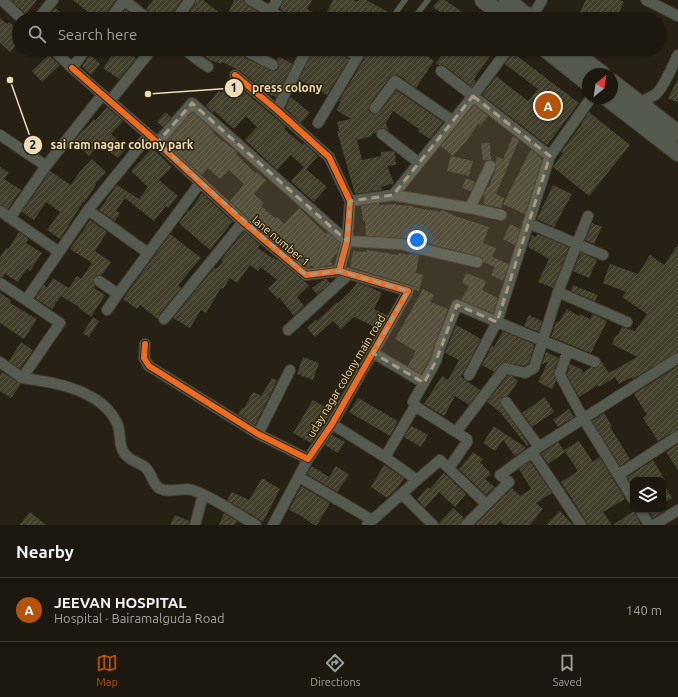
<!DOCTYPE html>
<meta charset="utf-8">
<style>
:root{--surface:#1c1810;--page:#252119;--text:#f1f3f6;--muted:#a0a09f;--line:#3a3730;--accent:#b45309}
body{margin:0;font-family:Ubuntu,sans-serif;background:var(--page);color:var(--text)}
.controls{position:absolute;right:12px;bottom:12px;display:grid;overflow:hidden;border-radius:8px;box-shadow:0 1px 3px #0004}
.controls button{width:36px;height:36px;display:grid;place-items:center;padding:0;border:0;border-bottom:1px solid var(--line);background:var(--surface);color:var(--text);font:20px sans-serif}
.compass{position:absolute;left:582px;top:68px;width:36px;height:36px;border-radius:50%;background:var(--surface);box-shadow:0 1px 3px #0004;rotate:30deg}
.you{position:absolute;left:417px;top:240px;width:14px;height:14px;margin:-10px;border:3px solid #fff;border-radius:50%;background:#1a73e8;box-shadow:0 0 0 6px #1a73e833}
.badge{display:grid;place-items:center;width:26px;height:26px;border-radius:50%;background:var(--accent);color:#fff;font-size:13px;font-weight:700}
.pin{position:absolute;translate:-50% -50%;border:2px solid #fff;box-shadow:0 1px 4px #0006}
.list{margin:0;padding:0;list-style:none}
h2{display:flex;justify-content:space-between;align-items:center;height:52px;margin:0;padding:0 16px;font-size:17px}
h2 small{font-size:13px;font-weight:400;color:var(--muted)}
.list li{display:grid;grid-template-columns:26px 1fr auto;gap:12px;align-items:center;box-sizing:border-box;height:64px;padding:0 16px;border-top:1px solid var(--line)}
.list b{display:block;font-size:15px;white-space:nowrap}
.list p{margin:0;font-size:13px;white-space:nowrap;color:var(--muted)}
.list em{font-size:13px;font-style:normal;color:var(--muted)}
.icon{flex:none;width:22px;height:22px;fill:none;stroke:currentColor;stroke-width:2;stroke-linecap:round;stroke-linejoin:round}
.map{position:relative;flex:none;width:678px;height:525px;overflow:hidden}
.search{position:absolute;background:var(--surface);box-shadow:0 1px 3px #0004;left:12px;right:12px;top:12px;height:44px;display:flex;align-items:center;gap:10px;box-sizing:border-box;padding:0 14px;border-radius:22px;color:var(--muted);font-size:15px}
.sheet{height:116px;background:var(--surface)}
nav{display:flex;justify-content:space-around;align-items:center;box-sizing:border-box;height:56px;border-top:1px solid var(--line);background:var(--surface);font-size:11px;color:var(--muted)}
nav a{display:grid;justify-items:center;gap:2px}
nav .on{color:var(--accent)}
.map>svg:first-child{display:block}
.building{fill:url(#building-hatch)}
.lines{fill:none;stroke-linecap:round;stroke-linejoin:round}
.lane-casing{stroke:#443d31;stroke-width:6}
.street-casing{stroke:#443d31;stroke-width:12}
.primary-casing{stroke:#443d31;stroke-width:18}
.lane{stroke:#555b51;stroke-width:5}
.street{stroke:#555b51;stroke-width:10}
.primary{stroke:#555a4e;stroke-width:16}
.cycleway-casing{stroke:#2e230d;stroke-width:8}
.cycleway{stroke:#ed6a23;stroke-width:6}
.marked{fill:#a79a7f;fill-opacity:0.2;stroke:#a79a7f;stroke-width:3;stroke-dasharray:8 5;stroke-linejoin:round}
.labels{text-anchor:middle;dominant-baseline:central;stroke-width:3;stroke-linejoin:round;paint-order:stroke}
.street-label{font-size:11px;fill:#ecdbb8;stroke:#2e230d}
.leader{fill:none;stroke:#ecdbb8;stroke-width:1.5}
.callout-dot{fill:#ecdbb8;stroke:#2e230d;stroke-width:1.5}
.mark-label{font-size:12px;text-anchor:middle;font-weight:bold;fill:#111}
.callout-label{font-size:12px;text-anchor:middle;font-weight:bold;fill:#ecdbb8;stroke:#2e230d;stroke-width:3;stroke-linejoin:round;paint-order:stroke}
</style>
<div class="map">
<svg width="678" height="525" viewBox="0 0 678 525">
<defs>
<pattern id="building-hatch" width="6" height="6" patternUnits="userSpaceOnUse"><rect width="6" height="6" fill="#433f2d"/><path d="M-1 1l2-2M0 6l6-6M5 7l2-2" fill="none" stroke="#5e5a49"/></pattern>
</defs>
<rect width="100%" height="100%" fill="#262015"/>
<path class="building" d="M11 0H37L26 14Z
M73 0H116L105 15 104 19H81L87 11Z
M153 0H182L171 15 170 19H162L155 13 153 15 146 9Z
M196 0H203L226 18 234 0H244L247 5 262 14 261 19H184L195 4Z
M283 0H312L307 9 324 18 333 0H353L357 2 359 0H366L390 13 386 19H290L287 14 280 9Z
M439 0H445L472 19H450L433 7Z
M586 0H620L624 2 616 19H586L578 15Z
M55 8 70 19H46Z
M125 9 138 19H118Z
M0 18 7 24 9 22 19 31V42L10 52 0 43Z
M63 49H78L73 56Z
M106 49H127L136 59 119 79 103 68 113 54Z
M195 49H234L242 53 245 58 273 71H276L279 68V64L277 60 279 57 293 64 276 97 268 94 239 70 222 62 221 64 210 60Z
M313 49H338L341 55 349 59 327 95 322 92V90L299 80Z
M359 49H406L416 56 419 50 434 61 416 88 398 75H395L390 77 370 104 369 110 371 113 375 114 380 112 396 90 443 122 430 139 418 131 419 129 393 111 386 123 388 130 383 128H380L376 133 372 134V136L357 140 362 160 381 156V152L393 151 395 152 396 165 387 166 394 183 381 187 382 190 355 194 337 131H339L337 122 351 119 336 110 341 102 339 101 364 59V53Z
M447 49H500L495 56 492 53 474 79 476 81 472 87 445 66 439 65 436 63Z
M513 53 579 103 547 145 482 95 496 76 528 101 538 89 505 64Z
M49 55 60 65 42 82 32 71Z
M90 55 100 64 91 75 82 66Z
M678 79V103L668 98Z
M232 81 286 127 284 129 303 145 304 143 318 156 306 169 327 187 314 202 291 181 304 167 291 155 277 170 245 140 257 127 246 116 234 129 214 111 212 112 206 106 219 91 221 93Z
M291 97 310 113 301 123 285 108Z
M474 105 488 116 480 126 479 123 468 139 453 156 441 146Z
M107 107 123 121 111 134 126 148 118 158 100 144 89 156 74 141 83 130V131L94 119 95 121Z
M165 112 171 117 163 127 157 122Z
M193 112 214 132 213 133 237 152 236 154 255 173 256 172 266 180 254 194 264 203 261 206 275 218 277 217 284 224 299 208 326 234 327 232 340 243 337 253 330 262 333 264 331 265 314 268 311 265 308 268 273 238 275 236 259 221 256 225 230 201 244 184 229 170 220 179 208 168 202 175 166 142Z
M589 112 630 145 589 196 553 167 563 153 561 152 582 124 581 123Z
M513 136 519 140 496 194 504 198 501 208 483 204 485 197 483 196 487 187H489L496 168 495 163 497 157 503 159Z
M481 143H490L491 160H483Z
M152 148 172 167 159 180 178 196 168 208 166 206 154 221 125 198 116 211 120 213 115 221 99 210 117 185 139 199 148 187 131 171Z
M531 149 541 158 542 160 525 214 503 204Z
M451 156 473 161 469 176 447 171Z
M92 159 106 172 95 184 96 185 84 203 83 202 60 239 47 230 60 212 46 202 34 220 22 212 50 171 71 185 78 174Z
M0 167 9 173 4 179 21 190 8 209 0 205Z
M466 178 475 182 471 191 462 188Z
M553 185 572 194 554 227 537 219Z
M202 193 234 223 232 222 210 250 179 223 189 210 190 211Z
M379 203 380 205 396 204V205L413 206 412 207 440 212 442 210 455 216 489 227 483 243 496 248 492 257 509 264 503 281 491 275 495 267 483 262 482 258 478 256 433 245 421 239 366 236 365 221H363L361 206Z
M90 220 107 232 95 251 111 262 102 275H96L93 281 95 286 94 288 105 295 91 317 79 308V307L61 296 52 309 35 298 44 285 47 287 53 278 69 288 77 276 81 279 92 263 70 249Z
M592 223 602 227 594 244 585 240Z
M510 224 520 229 515 245 503 239Z
M244 231 260 245 258 248 272 258 273 257 276 260 277 259 309 285 297 297 304 306 294 316 279 297 278 299 268 289 277 280 261 267 258 271 250 265 237 283 230 278 223 289 221 288 206 313 201 310 190 328 173 318 214 268 216 269 223 262 221 260Z
M19 232 29 239 26 243 42 253 30 271 27 269 18 282 5 274 3 277H0V257L6 248 8 249Z
M170 234 201 258 178 285 181 288 159 315 158 319 140 305 137 309 123 299Z
M537 234 569 247 553 288 538 282 549 259 528 247 532 235 536 237Z
M678 245V352L633 379 632 377 619 384 615 377 599 387 598 385 579 397 567 375 570 364 583 370 581 374 591 367 595 368 599 367 601 361 609 373 637 357 612 344 616 335 617 336 622 327 635 331 647 314 622 297 626 292 603 283 610 264 638 274 650 255 664 265Z
M367 250 398 255 399 253 409 255V254L419 255 416 273 423 275 419 291 414 290 410 285 350 267 353 251 363 252V251L367 252Z
M581 252 597 260 589 278 573 271Z
M466 273 486 281 482 290 498 298 493 313 461 300 469 286 462 283Z
M324 279H326L330 283 317 294 312 288Z
M357 283 368 286 382 293 374 309 387 315 379 329 354 317 341 329 333 321 315 337 307 328 316 320 317 321 337 302 338 303 350 292Z
M573 285 598 295 595 301 571 291Z
M423 289 434 295 430 302 448 309 434 345 430 358 421 374 408 366 416 351 395 339Z
M0 293 11 300 10 303 37 319 24 339 0 323Z
M567 309 579 316 580 314 590 319 593 314 607 321 591 353 551 337 554 328 557 321 559 322Z
M529 315 542 321 539 332 524 326Z
M93 317 99 321 89 337 83 333Z
M456 325 481 339 461 377 480 390 469 405 455 396 444 416 424 404 442 376 448 380 459 360 445 353Z
M503 331 534 344V346L529 364 524 366 503 362 494 372 482 365 492 346 494 347Z
M21 342 33 350 20 369 9 361Z
M546 352 559 358 554 371 556 381 552 389 538 382 548 362 542 364Z
M303 357 319 363 313 380 297 374Z
M678 366V429L658 441 643 418 647 415 634 394Z
M2 372 21 384 11 398 0 391V375Z
M508 375 512 376 518 381 508 396 502 397 500 403 529 445 527 446 500 412 487 402Z
M272 378 277 381 255 425 238 414 242 408H244L253 392 261 396Z
M545 397 554 412 532 427 522 413Z
M358 398 398 421 390 436 349 412Z
M313 400 332 411 311 443 293 433Z
M569 409 574 417 558 427 553 420Z
M604 413 612 426 610 427 630 459 620 466 592 421Z
M411 426 428 435 421 447 404 437Z
M494 426 495 427 526 448 515 456 503 440 495 451 483 443Z
M332 435 345 442 338 453 325 445Z
M579 441 593 462 600 457 625 499 603 512 612 525H587L586 521 561 482 578 471 564 450Z
M558 442 565 452 548 464 541 454Z
M678 444V470L666 452Z
M473 452 483 459 480 462 491 474 485 479 495 487 486 495 459 469Z
M653 460 665 480H633V487L627 477Z
M530 461 552 493 536 503 543 509 530 525H504L500 521 496 525H475L512 488 520 496 531 489 519 469Z
M384 465 404 478 397 489 387 498 371 487Z
M312 466 329 477 336 466 349 475 337 492 307 474Z
M444 473 466 494 455 507 439 492 425 508 417 499 428 487 430 489Z
M262 478 280 489 263 522 227 500 232 492 249 500Z
M663 483 672 498 663 503Z
M301 486 330 503 317 525H314L301 516 289 510Z
M453 508 464 518 460 525H439V523Z
M648 510H666L653 518Z
M560 511 573 525H546Z
M634 511 641 525H613Z
M30 512 46 525H19Z
M224 513 237 521 235 525H219Z
M175 515 189 521V525H170Z"/>
<g class="lines">
<defs>
<path id="lane" d="M391 19 405 0
M413 19 428 0"/>
<path id="street" d="M2 0 22 19
M124 0 148 19
M250 0 284 19
M646 0 678 16
M38 19 53 0
M110 19 124 0
M176 19 190 0
M267 19 277 0
M531 19 542 0
M53 49 72 68 86 49
M184 49 198 60 208 67
M249 49 248 52 273 65
M72 68 149 135 243 222 306 275 339 271 347 241 350 201 329 157 277 110 235 75
M441 71 550 156
M110 101 152 49
M638 102C644 100 651 98 656 94 665 86 672 66 678 55
M375 108 395 81 453 121
M277 110 307 49
M318 123 358 56 344 49
M382 134 419 163
M0 135 46 166 102 95
M157 143 192 103 347 241 400 244 477 262
M393 195 470 208 501 215
M350 201 393 195 473 96 508 49
M470 208 490 166
M88 210 148 253
M0 211 10 218 46 166
M10 218 59 252
M528 223 603 255
M99 281 118 294 200 183
M0 283 26 300 88 210 149 135
M558 292 627 322
M107 310 118 294
M164 319 243 222
M288 330 349 274
M145 344 144 358 149 366 258 434 308 459 332 424 408 291 339 271
M568 351 560 373 561 377 583 418 633 499
M373 353 424 383
M0 362 22 378 60 323 26 300
M469 375 497 322 595 362
M22 378C55 382 101 390 117 423 122 434 117 449 128 457 133 462 141 463 146 468 152 474 152 483 159 488 169 494 182 487 192 490 214 497 236 514 256 525
M506 402 539 447
M415 406 413 402 436 361 440 347 457 305 497 322 550 156 591 98
M332 424 385 457
M456 432 505 368 525 373 534 368 558 292 588 216
M258 434 290 370
M532 452 581 525
M618 475 678 436
M299 477 372 520
M417 480 440 460 486 504
M402 494 433 525
M640 510 649 525
M195 525 203 495
M273 525 308 459
M367 525 417 480 385 457 415 406 467 439V442L449 468
M466 525 509 482 500 475 539 447 678 358
M654 525 678 510"/>
<path id="primary" d="M483 0 507 19
M507 0 531 19
M545 49 588 83
M569 49 602 74
M612 82 678 133
M607 98 678 153"/>
</defs>
<use href="#lane" class="lane-casing"/>
<use href="#street" class="street-casing"/>
<use href="#primary" class="primary-casing"/>
<use href="#lane" class="lane"/>
<use href="#street" class="street"/>
<use href="#primary" class="primary"/>
<defs>
<path id="cycleway" d="M72 68 149 135 243 222 306 275 339 271 347 241 350 201 329 157 277 110 235 75
M145 344 144 358 149 366 258 434 308 459 332 424 408 291 339 271"/>
</defs>
<use href="#cycleway" class="cycleway-casing"/>
<use href="#cycleway" class="cycleway"/>
</g>
<path class="marked" d="M473 96 550 156 497 322 457 305 436 361 424 383 373 353 408 291 339 271 306 275 157 143 192 103 347 241 350 201 393 195Z"/>
<g class="labels">
<g class="street-label">
<text transform="translate(281 241) rotate(40)">lane number 1</text>
<text transform="translate(346 376) rotate(-59)">uday nagar colony main road</text>
</g>
</g>
<path class="leader" d="M148 94L234 88M10 80L33 145"/>
<g class="callout-dot">
<circle cx="148" cy="94" r="4"/>
<circle cx="10" cy="80" r="4"/>
<circle cx="234" cy="88" r="10"/>
<circle cx="33" cy="145" r="10"/>
</g>
<g class="mark-label">
<text x="234" y="92">1</text>
<text x="33" y="149">2</text>
</g>
<g class="callout-label">
<text x="287" y="92">press colony</text>
<text x="122" y="149">sai ram nagar colony park</text>
</g>
</svg>
<div class="controls">
<button><svg class="icon" aria-label="layers" viewBox="0 0 24 24"><path d="M12 4l9 5-9 5-9-5zM3 14l9 5 9-5"/></svg></button>
</div>
<svg class="compass" viewBox="-18 -18 36 36"><path d="M0-13l5 13h-10z" fill="#e53935"/><path d="M0 13l5-13h-10z" fill="#a0a09f"/></svg>
<div class="you"></div>
<div class="pin badge" style="left:548px;top:106px">A</div>
<div class="search"><svg class="icon" aria-label="search" viewBox="0 0 24 24"><circle cx="10" cy="10" r="6"/><path d="M15 15l6 6"/></svg>Search here</div>
</div>
<section class="sheet">
<h2>Nearby<small></small></h2>
<ul class="list">
<li><span class="badge">A</span><div><b>JEEVAN HOSPITAL</b><p>Hospital · Bairamalguda Road</p></div><em>140 m</em></li>
</ul>
</section>
<nav>
<a class="on"><svg class="icon" aria-label="map" viewBox="0 0 24 24"><path d="M3 6l6-2 6 2 6-2v14l-6 2-6-2-6 2zM9 4v14M15 6v14"/></svg>Map</a>
<a><svg class="icon" aria-label="directions" viewBox="0 0 24 24"><path d="M12 3l9 9-9 9-9-9zM9 14v-3h6M13 9l2 2-2 2"/></svg>Directions</a>
<a><svg class="icon" aria-label="saved" viewBox="0 0 24 24"><path d="M7 4h10v16l-5-4-5 4z"/></svg>Saved</a>
</nav>
